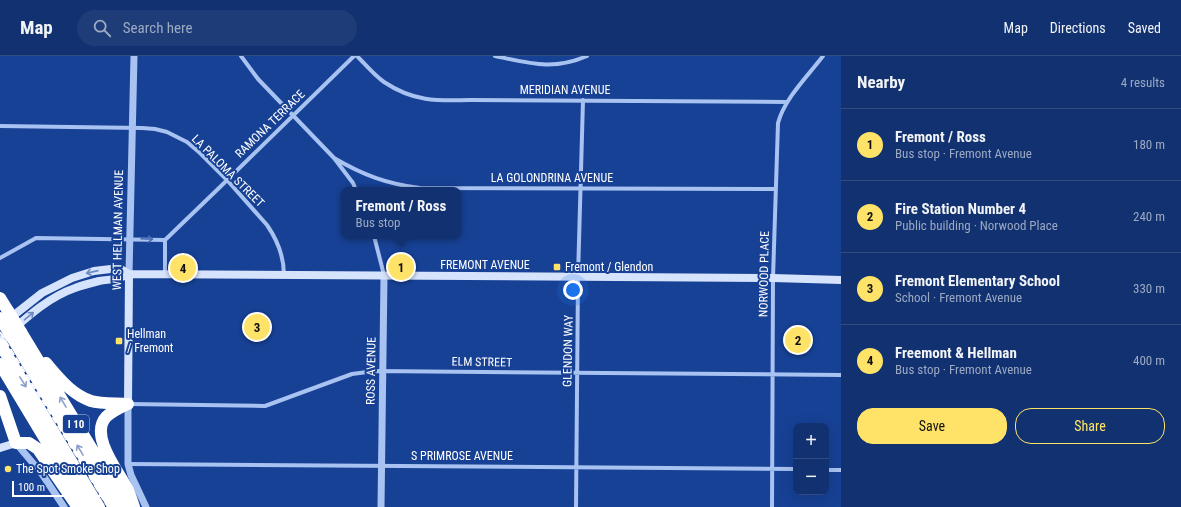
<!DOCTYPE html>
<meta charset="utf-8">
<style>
:root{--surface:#113170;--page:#1e3d78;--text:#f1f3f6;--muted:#9ca9c3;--line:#304c83;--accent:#ffe368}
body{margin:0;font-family:"Roboto Condensed",sans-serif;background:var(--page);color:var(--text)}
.controls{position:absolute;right:12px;bottom:12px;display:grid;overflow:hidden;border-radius:8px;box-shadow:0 4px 16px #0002}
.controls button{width:36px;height:36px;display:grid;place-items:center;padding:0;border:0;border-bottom:1px solid var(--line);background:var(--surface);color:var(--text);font:20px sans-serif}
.scale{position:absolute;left:12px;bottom:10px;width:97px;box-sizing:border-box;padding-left:4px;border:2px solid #fff;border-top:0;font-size:11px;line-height:14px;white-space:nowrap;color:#fff;-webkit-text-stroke:3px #174195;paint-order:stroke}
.you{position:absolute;left:573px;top:234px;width:14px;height:14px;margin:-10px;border:3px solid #fff;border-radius:50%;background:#1a73e8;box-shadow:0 0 0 6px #1a73e833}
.badge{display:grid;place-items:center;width:26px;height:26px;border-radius:50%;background:var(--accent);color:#111;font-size:13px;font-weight:700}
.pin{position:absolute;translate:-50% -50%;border:2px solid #fff;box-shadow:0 1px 4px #0006}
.popup{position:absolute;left:341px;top:131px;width:120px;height:52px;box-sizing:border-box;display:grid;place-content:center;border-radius:8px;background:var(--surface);filter:drop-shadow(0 1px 3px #0005);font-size:13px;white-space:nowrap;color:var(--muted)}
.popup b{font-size:15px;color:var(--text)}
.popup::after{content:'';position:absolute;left:50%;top:100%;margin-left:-8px;border:8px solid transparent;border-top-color:var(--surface)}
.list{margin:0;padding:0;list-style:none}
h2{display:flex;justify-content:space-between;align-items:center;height:52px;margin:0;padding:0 16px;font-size:17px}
h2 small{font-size:13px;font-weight:400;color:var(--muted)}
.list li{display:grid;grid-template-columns:26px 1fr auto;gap:12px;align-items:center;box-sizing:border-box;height:72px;padding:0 16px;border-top:1px solid var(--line)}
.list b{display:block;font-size:15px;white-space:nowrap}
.list p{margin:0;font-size:13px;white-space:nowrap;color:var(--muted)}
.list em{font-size:13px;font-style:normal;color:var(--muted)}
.actions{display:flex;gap:8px;padding:12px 16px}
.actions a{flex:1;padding:9px 0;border:1px solid var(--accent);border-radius:16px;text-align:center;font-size:14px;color:var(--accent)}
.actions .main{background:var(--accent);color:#111}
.icon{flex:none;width:22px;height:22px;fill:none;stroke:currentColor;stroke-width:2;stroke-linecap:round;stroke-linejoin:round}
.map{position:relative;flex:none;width:841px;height:451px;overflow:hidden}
header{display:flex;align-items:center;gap:24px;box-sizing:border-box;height:56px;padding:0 20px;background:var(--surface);border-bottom:1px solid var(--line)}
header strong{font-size:19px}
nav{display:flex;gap:22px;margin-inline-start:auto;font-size:14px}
.search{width:280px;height:36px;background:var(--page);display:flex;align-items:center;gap:10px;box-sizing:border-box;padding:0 14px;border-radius:22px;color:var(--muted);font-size:15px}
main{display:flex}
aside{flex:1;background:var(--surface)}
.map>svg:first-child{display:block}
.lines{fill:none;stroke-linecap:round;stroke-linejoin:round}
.minor{stroke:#a8c2f1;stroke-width:4}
.tertiary{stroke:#a8c2f1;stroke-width:7}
.secondary{stroke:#d6e3fc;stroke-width:8}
.motorway{stroke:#fff;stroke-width:12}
.rail{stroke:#fff;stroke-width:2;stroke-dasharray:7 3;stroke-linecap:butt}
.motorway-bridge{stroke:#fff;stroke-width:12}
.oneway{stroke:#4a6eb5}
.oneway2{stroke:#6d8ac3}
.oneway3{stroke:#8ba0ca}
.poi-dot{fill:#ffe368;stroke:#174195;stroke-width:1.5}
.labels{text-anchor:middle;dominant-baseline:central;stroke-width:4;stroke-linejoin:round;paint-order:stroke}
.shield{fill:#174195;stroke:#b9c6df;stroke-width:1}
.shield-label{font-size:11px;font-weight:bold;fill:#fff}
.street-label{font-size:12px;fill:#fff;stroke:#174195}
.poi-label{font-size:12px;fill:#fff;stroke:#174195;text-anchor:start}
</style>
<header>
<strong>Map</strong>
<div class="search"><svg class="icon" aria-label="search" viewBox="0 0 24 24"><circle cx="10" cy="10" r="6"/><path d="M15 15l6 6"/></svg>Search here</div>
<nav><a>Map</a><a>Directions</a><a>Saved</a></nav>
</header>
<main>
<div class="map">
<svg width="841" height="451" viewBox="0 0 841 451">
<rect width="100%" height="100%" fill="#174195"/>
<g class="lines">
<path class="minor" d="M241 0 258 23 334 102 353 127 356 134
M357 0C366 9 374 19 384 26 414 46 437 45 471 44L787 46
M495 0C529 7 553 15 587 0
M0 70 142 72 155 73 167 76 187 86 200 97 227 124 267 169C278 185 284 200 284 219
M334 102C363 119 387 128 420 132L775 133
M374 180 384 219
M0 202 36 182 165 184
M165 218V184L219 132 354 0
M129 348 265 350 352 318 375 315 841 319
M128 408 796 413
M826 414H841
M576 451 578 221 583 44
M772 451 773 222 778 67C785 42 807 21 823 0"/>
<path class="tertiary" d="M129 218 134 0
M128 348V408L131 419 146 451
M16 387 42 418 64 451
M381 451 384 220"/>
<path class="secondary" d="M9 263 42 237 72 222 94 215 119 212 129 218
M0 285C23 265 46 242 75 232 83 229 91 227 99 225 112 223 117 224 129 218L773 222 841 224
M128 348 129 218
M0 392 16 387"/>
<path class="motorway" d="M0 242 8 255
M21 276 127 451
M13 283 114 451
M0 288 99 451
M46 307C59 322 71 338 91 345 101 348 118 347 128 348
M0 308 86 451
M0 340 16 387H29L38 393 77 450
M127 348C120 352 112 355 106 361 89 380 119 416 128 434 130 439 132 445 134 451"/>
<path class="rail" d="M0 276 108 451"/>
<path class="motorway-bridge" d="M8 255 21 276
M0 262 13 283"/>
</g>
<defs><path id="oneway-shaft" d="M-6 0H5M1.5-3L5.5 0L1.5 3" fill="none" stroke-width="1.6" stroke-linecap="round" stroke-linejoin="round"/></defs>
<use class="oneway" href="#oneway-shaft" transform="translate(147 183) rotate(2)"/>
<g class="oneway2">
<use href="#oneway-shaft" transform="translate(92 216) rotate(167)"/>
<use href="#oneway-shaft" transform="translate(29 260) rotate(-40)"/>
</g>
<g class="oneway3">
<use href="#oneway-shaft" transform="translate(23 326) rotate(58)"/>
<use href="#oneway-shaft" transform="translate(63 346) rotate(-121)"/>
<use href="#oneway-shaft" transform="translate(80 394) rotate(-121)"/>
</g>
<g class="poi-dot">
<rect x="553" y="207" width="8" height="8" rx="2"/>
<rect x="115" y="281" width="8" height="8" rx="2"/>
<circle cx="8" cy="413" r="4"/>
</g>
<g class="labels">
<rect class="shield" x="63" y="359" width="26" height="18" rx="3"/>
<g class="shield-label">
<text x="76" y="368">I 10</text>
</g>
<g class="street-label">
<text x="565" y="34">MERIDIAN AVENUE</text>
<text transform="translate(270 68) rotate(-44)">RAMONA TERRACE</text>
<text transform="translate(228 115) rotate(45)">LA PALOMA STREET</text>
<text x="552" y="122">LA GOLONDRINA AVENUE</text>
<text transform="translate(118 174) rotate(-89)">WEST HELLMAN AVENUE</text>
<text x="485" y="209">FREMONT AVENUE</text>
<text transform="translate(764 218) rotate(-89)">NORWOOD PLACE</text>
<text transform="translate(568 295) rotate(-89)">GLENDON WAY</text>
<text transform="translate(482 306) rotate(1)">ELM STREET</text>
<text transform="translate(371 315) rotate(-89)">ROSS AVENUE</text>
<text x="462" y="400">S PRIMROSE AVENUE</text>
</g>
<g class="poi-label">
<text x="565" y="211">Fremont / Glendon</text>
<text x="127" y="278">Hellman<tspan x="127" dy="14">/ Fremont</tspan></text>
<text x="16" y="413">The Spot Smoke Shop</text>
</g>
</g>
</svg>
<div class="controls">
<button>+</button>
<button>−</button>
</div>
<div class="scale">100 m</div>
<div class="you"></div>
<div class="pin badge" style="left:401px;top:211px">1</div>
<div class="popup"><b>Fremont / Ross</b>Bus stop</div>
<div class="pin badge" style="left:798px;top:284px">2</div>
<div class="pin badge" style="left:257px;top:271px">3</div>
<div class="pin badge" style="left:183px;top:212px">4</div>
</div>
<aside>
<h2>Nearby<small>4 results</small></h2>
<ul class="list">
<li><span class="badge">1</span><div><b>Fremont / Ross</b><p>Bus stop · Fremont Avenue</p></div><em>180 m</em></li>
<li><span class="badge">2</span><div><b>Fire Station Number 4</b><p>Public building · Norwood Place</p></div><em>240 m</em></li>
<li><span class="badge">3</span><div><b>Fremont Elementary School</b><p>School · Fremont Avenue</p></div><em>330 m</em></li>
<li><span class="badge">4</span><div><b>Freemont &amp; Hellman</b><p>Bus stop · Fremont Avenue</p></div><em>400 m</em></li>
</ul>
<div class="actions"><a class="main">Save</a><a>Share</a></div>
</aside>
</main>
